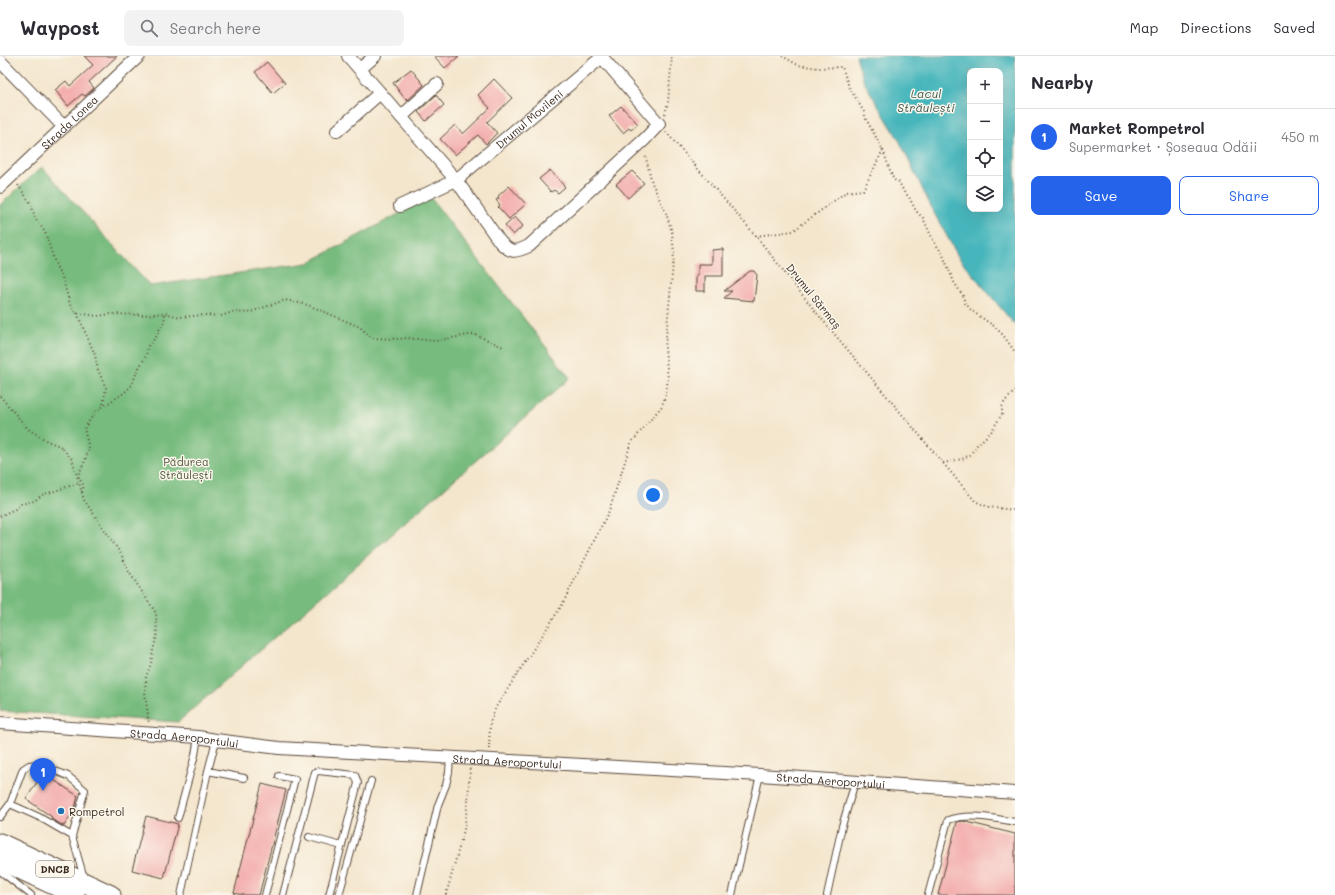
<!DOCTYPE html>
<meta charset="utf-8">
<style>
:root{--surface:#fff;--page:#f2f2f3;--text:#2b2b33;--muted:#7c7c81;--line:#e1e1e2;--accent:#2563eb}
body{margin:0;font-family:Mali,sans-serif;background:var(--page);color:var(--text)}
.controls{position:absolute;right:12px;top:12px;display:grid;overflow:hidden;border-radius:8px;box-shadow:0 4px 16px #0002}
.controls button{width:36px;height:36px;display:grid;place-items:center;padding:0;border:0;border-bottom:1px solid var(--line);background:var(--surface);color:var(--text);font:20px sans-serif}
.you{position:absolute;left:653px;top:439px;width:14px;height:14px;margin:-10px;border:3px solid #fff;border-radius:50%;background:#1a73e8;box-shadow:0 0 0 6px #1a73e833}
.badge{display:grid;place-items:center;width:26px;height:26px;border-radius:50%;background:var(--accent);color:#fff;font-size:13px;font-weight:700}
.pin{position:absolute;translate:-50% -33px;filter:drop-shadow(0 1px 2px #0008)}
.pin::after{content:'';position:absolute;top:21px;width:14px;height:12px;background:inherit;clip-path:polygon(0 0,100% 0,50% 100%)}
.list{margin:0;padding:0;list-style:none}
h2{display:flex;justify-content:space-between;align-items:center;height:52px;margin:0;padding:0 16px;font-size:17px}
h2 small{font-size:13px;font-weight:400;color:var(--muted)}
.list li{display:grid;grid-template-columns:26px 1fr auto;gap:12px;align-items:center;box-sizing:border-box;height:56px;padding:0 16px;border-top:1px solid var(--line)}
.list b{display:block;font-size:15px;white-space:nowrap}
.list p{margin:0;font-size:13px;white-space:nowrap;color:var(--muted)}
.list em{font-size:13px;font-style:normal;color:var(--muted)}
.actions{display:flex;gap:8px;padding:12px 16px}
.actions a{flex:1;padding:9px 0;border:1px solid var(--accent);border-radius:8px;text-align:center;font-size:14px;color:var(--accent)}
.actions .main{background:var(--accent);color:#fff}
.icon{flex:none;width:22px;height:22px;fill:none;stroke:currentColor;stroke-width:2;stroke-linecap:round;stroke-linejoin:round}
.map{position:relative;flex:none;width:1015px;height:839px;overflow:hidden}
header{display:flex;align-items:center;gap:24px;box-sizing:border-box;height:56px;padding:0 20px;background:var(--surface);border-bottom:1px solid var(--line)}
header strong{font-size:19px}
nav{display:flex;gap:22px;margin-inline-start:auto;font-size:14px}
.search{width:280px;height:36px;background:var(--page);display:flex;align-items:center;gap:10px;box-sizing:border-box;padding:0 14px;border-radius:8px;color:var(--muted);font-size:15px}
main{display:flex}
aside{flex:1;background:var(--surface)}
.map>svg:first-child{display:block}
.forest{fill:#77bb7e;stroke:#59724e}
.water{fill:#46b6bc;stroke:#40706d;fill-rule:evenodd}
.building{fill:#f3acab}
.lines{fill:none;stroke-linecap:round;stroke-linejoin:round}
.lane-casing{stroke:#574638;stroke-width:8}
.street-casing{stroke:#574638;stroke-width:14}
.primary-casing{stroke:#574638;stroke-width:21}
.path{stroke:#574638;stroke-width:2;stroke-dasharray:1 3;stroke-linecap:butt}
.lane{stroke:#fff;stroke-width:6}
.street{stroke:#fff;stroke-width:12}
.primary{stroke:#fff;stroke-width:19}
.poi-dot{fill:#1f6fb2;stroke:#fbf7ec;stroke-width:1.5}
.labels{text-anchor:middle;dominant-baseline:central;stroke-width:3;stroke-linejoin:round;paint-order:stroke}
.shield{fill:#fbf7ec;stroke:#75685c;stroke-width:1}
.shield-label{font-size:10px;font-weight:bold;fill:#3b2a1e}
.street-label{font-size:11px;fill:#3b2a1e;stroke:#fbf7ec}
.park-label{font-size:11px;fill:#51563c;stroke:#fbf7ec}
.poi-label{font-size:11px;fill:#3b2a1e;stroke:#fbf7ec;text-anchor:start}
.water-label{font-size:12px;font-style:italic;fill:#3f5b55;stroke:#fbf7ec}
</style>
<header>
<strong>Waypost</strong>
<div class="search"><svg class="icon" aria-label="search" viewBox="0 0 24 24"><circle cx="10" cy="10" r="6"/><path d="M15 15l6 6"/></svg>Search here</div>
<nav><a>Map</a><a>Directions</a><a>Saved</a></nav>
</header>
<main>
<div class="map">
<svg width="1015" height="839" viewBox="0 0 1015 839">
<rect width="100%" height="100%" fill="#fbf7ec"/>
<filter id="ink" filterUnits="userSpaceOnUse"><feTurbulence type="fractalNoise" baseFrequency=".025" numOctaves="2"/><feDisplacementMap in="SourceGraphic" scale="8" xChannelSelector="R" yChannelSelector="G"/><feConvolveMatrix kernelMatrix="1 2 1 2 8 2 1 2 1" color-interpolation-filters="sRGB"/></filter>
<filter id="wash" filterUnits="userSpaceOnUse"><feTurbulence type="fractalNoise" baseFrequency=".012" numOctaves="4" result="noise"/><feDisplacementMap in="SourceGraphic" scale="16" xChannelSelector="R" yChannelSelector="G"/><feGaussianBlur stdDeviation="0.9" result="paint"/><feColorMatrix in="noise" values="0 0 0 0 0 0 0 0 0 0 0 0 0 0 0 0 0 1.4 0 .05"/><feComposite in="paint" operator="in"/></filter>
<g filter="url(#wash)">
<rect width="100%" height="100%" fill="#f4e6cd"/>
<path class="forest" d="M42 111 150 230 308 207 430 141 570 322 178 666 0 655V149Z"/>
<path class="water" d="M856 0H1015V269L959 202 934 157 899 84 864 26ZM970 15H1000V153H970Z"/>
<g id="blocks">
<path class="building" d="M84 0H117L89 26 94 32 85 40 82 38 68 50 55 34 66 25 70 30 93 9Z
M434 0H459L445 12Z
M267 6 285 27 273 37 255 16Z
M411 13 424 29 408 44 406 42 405 43 393 27Z
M494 23 512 42 487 66 497 77 486 88 478 79 455 99 440 83 455 69 463 78 490 52 478 39Z
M436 39 444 49 426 65 418 56Z
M621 50 638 68 631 74 629 72 623 77 609 60Z
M550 114 565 131 558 137 554 134 551 136 539 123Z
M632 115 644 127 628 142 616 128Z
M509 130 526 148 509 163 498 151 500 149 496 144 499 142 498 140Z
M515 161 523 170 513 179 505 170Z
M723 193V220H705V235H696V219H698V208H712V194Z
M750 215H754L757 219 754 245 724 242 732 235H724Z
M43 717 78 740 75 752 64 770 51 763 52 761 26 743Z
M262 728 286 734 259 839H242L234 837Z
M146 760 178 768 164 822 132 814Z
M963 765 1015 778V839H938L957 766Z"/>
</g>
</g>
<g filter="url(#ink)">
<use href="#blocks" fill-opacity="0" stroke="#574638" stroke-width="1"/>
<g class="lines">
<defs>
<path id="lane" d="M208 715 216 684
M10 748 23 713 29 709 38 708 68 720 85 734 72 780
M0 761 10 748 39 761 72 780 84 822
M178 762 195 699 198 681
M309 781 342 790
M0 815 31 839
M181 839 208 715 244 722
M265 839 295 723 279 720
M283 839 315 716 318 715 355 719 358 727 329 839
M339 839 371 725
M417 839 438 749 446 729 449 716 450 701
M732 839 760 719
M827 839 842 770 855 726
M928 839 948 764C969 757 993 762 1015 766"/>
<g id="street">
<path d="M348 0 456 124 500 186C511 197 514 197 529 190L645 83 659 68 601 0"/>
<path d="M0 5 64 71"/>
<path d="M360 13 375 0"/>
<path d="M401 61 437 28"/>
<path d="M337 75 380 37"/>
<path id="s1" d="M0 131 139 0"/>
<path id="s2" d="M400 150 456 124 602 1"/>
<path id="s3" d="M0 667 198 681 216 684 279 692 760 719 1015 737"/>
</g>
<path id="primary" d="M0 787 111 839
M0 804 75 839"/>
</defs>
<use href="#lane" class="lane-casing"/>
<use href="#street" class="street-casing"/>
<use href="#primary" class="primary-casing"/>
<path class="path" d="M782 0 798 9 818 12 842 11 849 31 864 56 866 63 883 94 892 120 894 124 899 126 904 136 909 141 916 155 923 162 934 186 942 197 954 226 963 240 965 247 972 255 994 270 1003 279 1015 296
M665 58 668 46 672 0
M666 76 756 180 815 255 975 445 988 451 1015 454
M18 129 31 148 35 162 45 176 56 210 62 221 71 251 77 257 97 260 111 258 143 259 165 257 180 261 204 259 221 260 233 256 248 257 285 244 308 249 360 271 372 282 399 283 408 282 435 285 474 278 503 291
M756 180 793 175 846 136 863 134 883 94
M77 257 95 299 98 314 106 332 103 350
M0 340 28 373 47 385 60 390 72 403 84 444 121 498 129 516 156 557 157 580 153 594 151 608 146 621 145 636 149 668
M943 407 962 403 970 399 977 389 991 376 1002 358V351L1005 345 1015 335
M82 436 84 430 79 421V417L85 405 89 392 84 373 96 355 124 337 132 329 137 315 146 300 148 290 157 280 159 274 164 266 165 258
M0 460 15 453 21 448 34 445 42 439 79 427
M489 693 490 666 496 651 562 549 609 455 631 387 662 350 666 336 668 323 665 292 674 197 672 176 666 157 652 127 645 98
M446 839 464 774 468 745 470 712"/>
<use href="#lane" class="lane"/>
<use href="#street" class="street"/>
<use href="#primary" class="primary"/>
</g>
</g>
<circle class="poi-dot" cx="61" cy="755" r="4"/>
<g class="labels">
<rect class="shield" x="36" y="805" width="38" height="16" rx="3"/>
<g class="shield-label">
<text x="55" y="813">DNCB</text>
</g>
<g class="street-label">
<text stroke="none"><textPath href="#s2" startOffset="157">Drumul Movileni</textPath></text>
<text stroke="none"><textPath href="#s1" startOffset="95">Strada Lonea</textPath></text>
<text transform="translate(814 240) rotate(51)">Drumul Sărmaș</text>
<text stroke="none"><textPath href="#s3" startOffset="185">Strada Aeroportului</textPath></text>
<text stroke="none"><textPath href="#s3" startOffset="509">Strada Aeroportului</textPath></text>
<text stroke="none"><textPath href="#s3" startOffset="833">Strada Aeroportului</textPath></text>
</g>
<g class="park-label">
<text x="186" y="405">Pădurea<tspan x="186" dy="13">Străulești</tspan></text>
</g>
<g class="poi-label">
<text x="69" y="755">Rompetrol</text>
</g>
<g class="water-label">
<text x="926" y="37">Lacul<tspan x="926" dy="14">Străulești</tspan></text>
</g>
</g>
</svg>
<div class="controls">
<button>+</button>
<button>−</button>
<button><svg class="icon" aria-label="locate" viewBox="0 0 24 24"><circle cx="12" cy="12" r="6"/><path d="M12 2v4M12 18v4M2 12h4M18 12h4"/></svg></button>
<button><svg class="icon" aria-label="layers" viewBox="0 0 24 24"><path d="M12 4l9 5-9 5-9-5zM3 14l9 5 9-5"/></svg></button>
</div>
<div class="you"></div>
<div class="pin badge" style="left:43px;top:735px">1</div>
</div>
<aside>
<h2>Nearby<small></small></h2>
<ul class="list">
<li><span class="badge">1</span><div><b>Market Rompetrol</b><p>Supermarket · Șoseaua Odăii</p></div><em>450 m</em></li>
</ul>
<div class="actions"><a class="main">Save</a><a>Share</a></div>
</aside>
</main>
